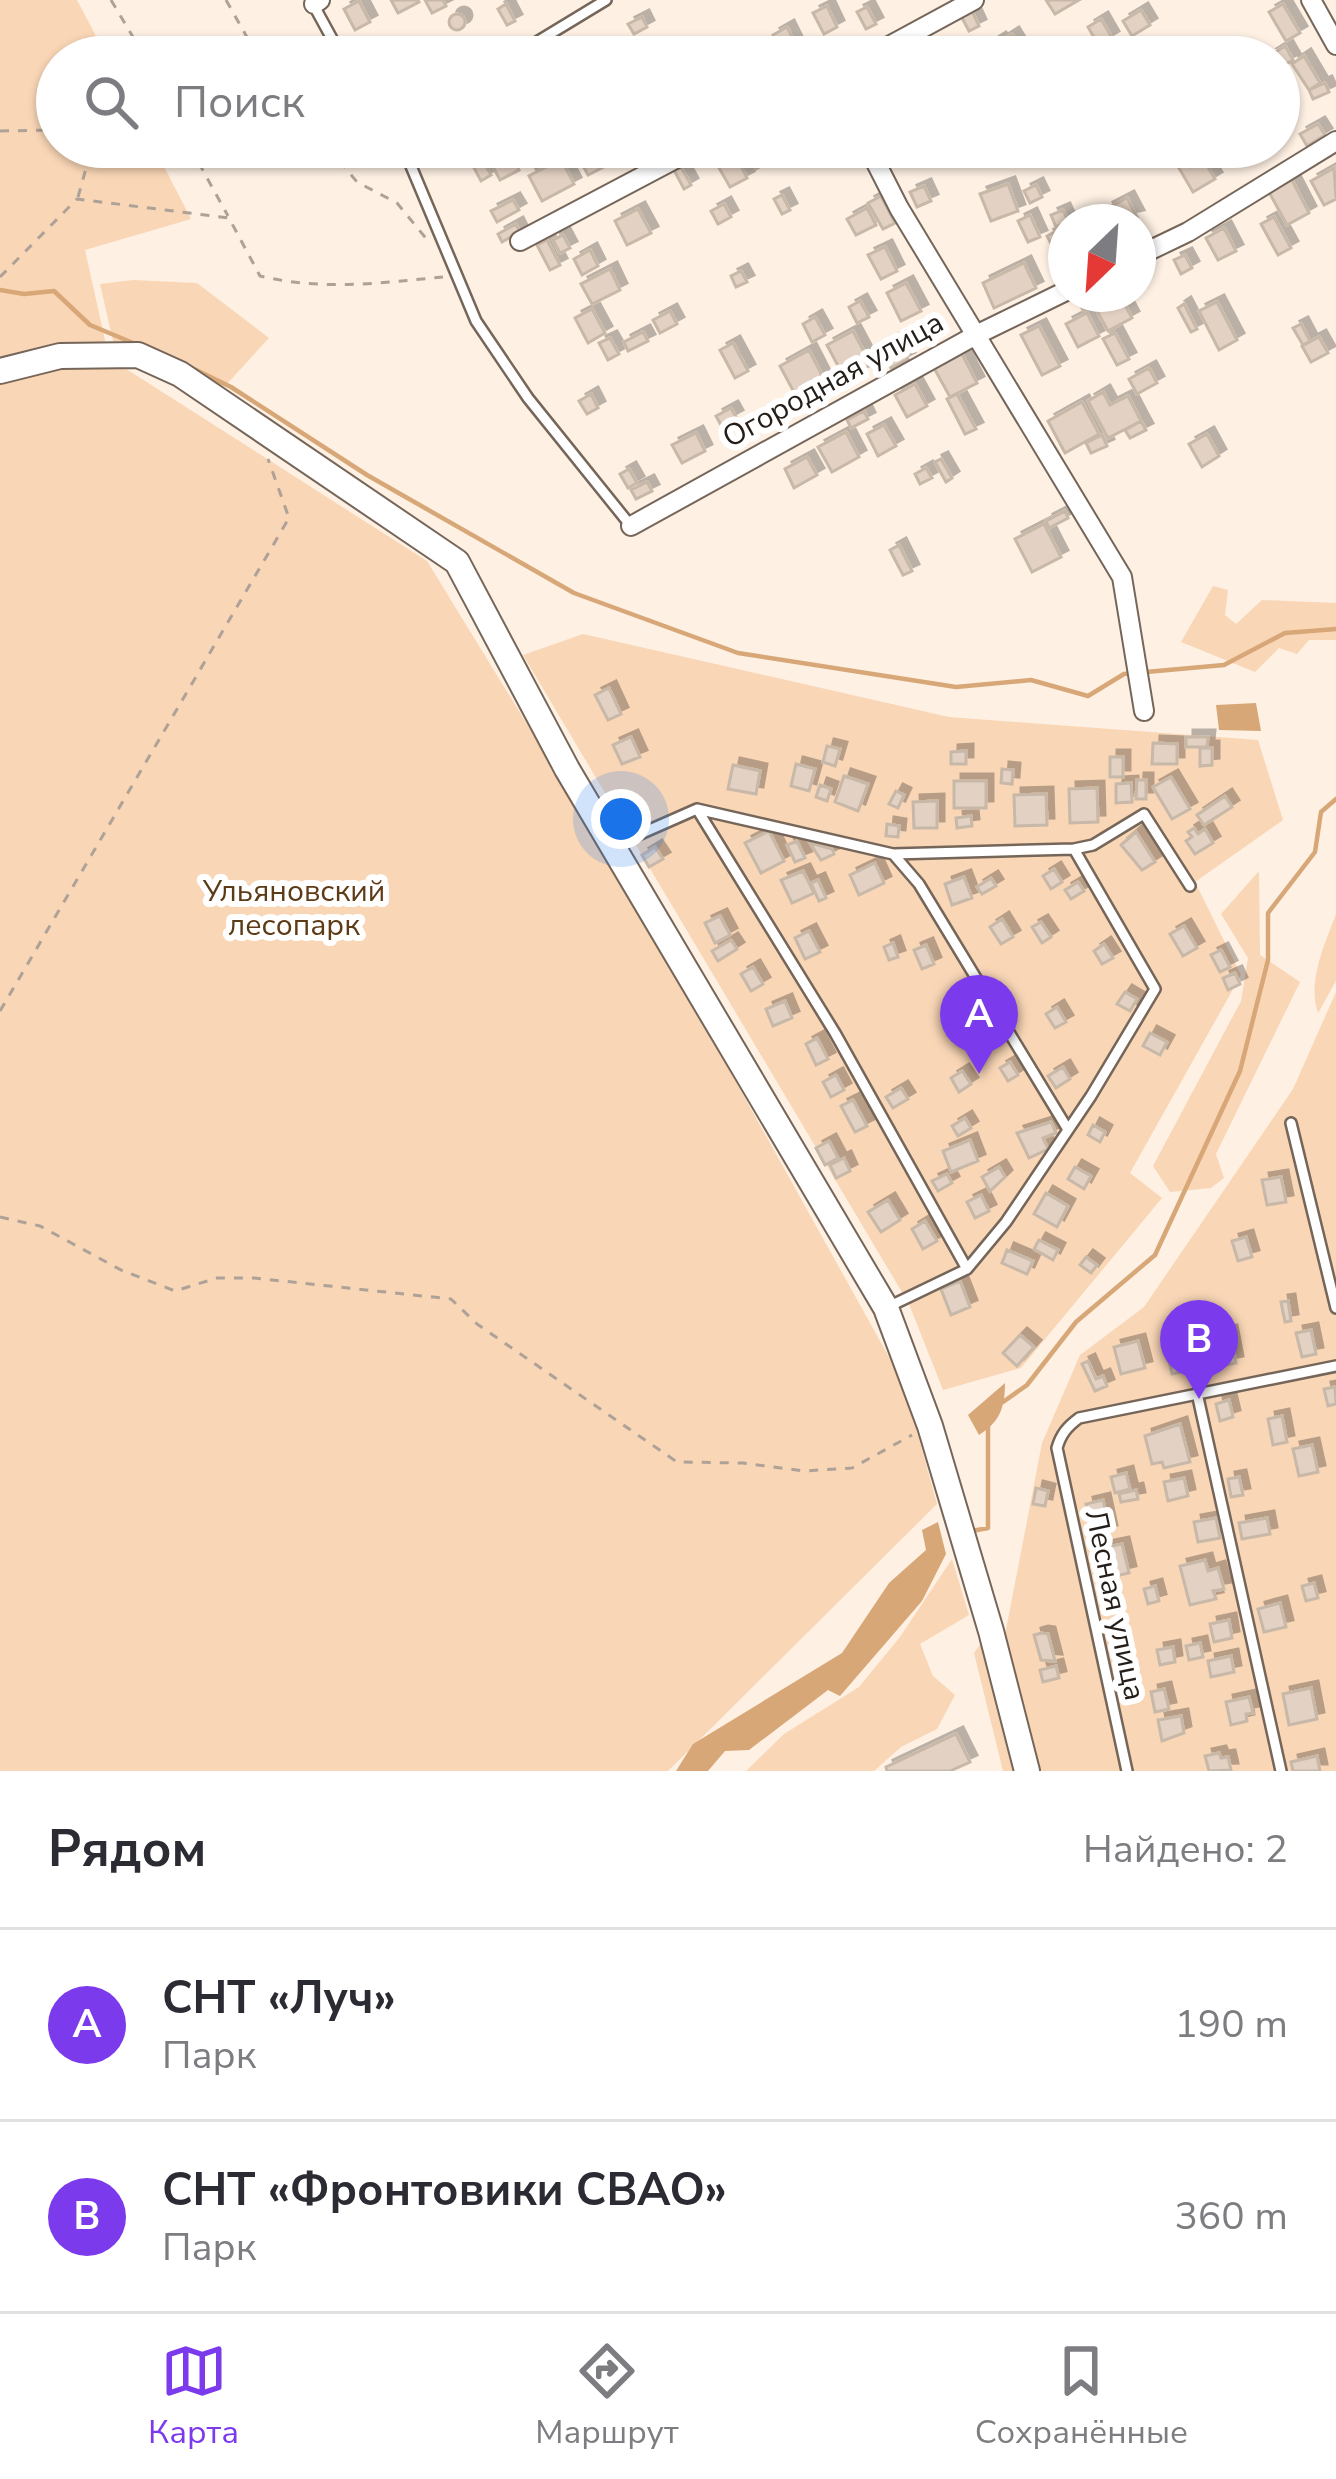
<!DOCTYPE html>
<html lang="ru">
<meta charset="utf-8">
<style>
:root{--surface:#fff;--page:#f7f7f7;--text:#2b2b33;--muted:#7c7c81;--line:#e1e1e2;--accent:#7c3aed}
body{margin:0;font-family:"Nunito Sans",sans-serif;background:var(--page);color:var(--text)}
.compass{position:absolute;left:1048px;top:204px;width:108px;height:108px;border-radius:50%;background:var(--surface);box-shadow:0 3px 9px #0004;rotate:205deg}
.you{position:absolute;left:621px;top:819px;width:42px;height:42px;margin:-30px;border:9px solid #fff;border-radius:50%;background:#1a73e8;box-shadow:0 0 0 18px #1a73e833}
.badge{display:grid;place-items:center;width:78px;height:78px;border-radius:50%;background:var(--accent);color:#fff;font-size:39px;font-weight:700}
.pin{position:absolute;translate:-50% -99px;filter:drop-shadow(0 3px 6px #0008)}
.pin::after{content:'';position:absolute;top:63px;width:42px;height:36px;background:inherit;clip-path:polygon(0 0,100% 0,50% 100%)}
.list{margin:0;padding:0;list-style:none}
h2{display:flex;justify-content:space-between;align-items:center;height:156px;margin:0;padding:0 48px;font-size:51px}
h2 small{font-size:39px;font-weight:400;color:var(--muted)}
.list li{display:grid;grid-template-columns:78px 1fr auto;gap:36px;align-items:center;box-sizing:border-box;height:192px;padding:0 48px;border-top:3px solid var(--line)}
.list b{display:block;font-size:45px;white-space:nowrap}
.list p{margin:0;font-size:39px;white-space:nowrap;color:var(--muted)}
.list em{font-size:39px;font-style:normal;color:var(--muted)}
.icon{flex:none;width:66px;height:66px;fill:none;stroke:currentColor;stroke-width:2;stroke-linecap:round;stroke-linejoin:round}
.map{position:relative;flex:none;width:1336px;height:1771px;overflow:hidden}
.search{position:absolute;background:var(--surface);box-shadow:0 3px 9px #0004;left:36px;right:36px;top:36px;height:132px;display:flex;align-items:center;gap:30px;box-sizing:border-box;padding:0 42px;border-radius:66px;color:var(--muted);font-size:45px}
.sheet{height:540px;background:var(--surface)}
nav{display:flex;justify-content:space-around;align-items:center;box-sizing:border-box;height:168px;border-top:3px solid var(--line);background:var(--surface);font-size:33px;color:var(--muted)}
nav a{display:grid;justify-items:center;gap:6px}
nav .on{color:var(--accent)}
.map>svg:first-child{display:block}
.green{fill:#f9d6b6}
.water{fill:#d8a777}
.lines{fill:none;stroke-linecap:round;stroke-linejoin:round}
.stream{stroke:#d8a777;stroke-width:4.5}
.building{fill:#e3d2c3;stroke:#c8b8a8;stroke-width:3;filter:url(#shadow)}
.lane-casing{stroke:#756659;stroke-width:14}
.street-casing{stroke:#756659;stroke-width:22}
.secondary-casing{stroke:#756659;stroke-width:28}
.path{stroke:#aea298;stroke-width:3;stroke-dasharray:9 9;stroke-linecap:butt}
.lane{stroke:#fff;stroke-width:9}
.street{stroke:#fff;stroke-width:18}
.secondary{stroke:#fff;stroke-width:24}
.labels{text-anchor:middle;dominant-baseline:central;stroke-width:12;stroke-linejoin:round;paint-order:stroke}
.street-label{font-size:30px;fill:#241d18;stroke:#fff}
.park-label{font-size:30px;fill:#5d3b16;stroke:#fff}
</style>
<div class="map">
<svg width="1336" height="1771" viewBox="0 0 1336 1771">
<defs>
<filter id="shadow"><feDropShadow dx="7" dy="-7" stdDeviation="0" flood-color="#0004"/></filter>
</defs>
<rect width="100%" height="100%" fill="#fef0e3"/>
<path class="green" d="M0 0H77L107 57H57V147H154L191 219 85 250 109 358 427 561 633 897 904 1384 937 1504 668 1771H0Z
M133 280 197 283 269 338 224 387 113 341 100 284Z
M1213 586 1228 590 1225 615 1236 624 1262 600 1336 603V640H1309L1297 654 1279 648 1255 672 1181 642Z
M583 634 949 717 1258 740 1283 820 1195 882 1241 975 1130 1173 1162 1198 1021 1368 943 1390 909 1304 523 655Z
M1259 871 1260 955 1300 982 1216 1154 1224 1178 1211 1188 1170 1192 1153 1166 1241 1001 1248 958 1221 914Z
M1336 914V981L1318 1013C1307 981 1325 944 1336 914Z
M1336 992V1771H1040L1005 1635 1042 1443 1080 1355 1144 1307 1293 1089Z
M952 1559 969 1615 920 1644 933 1676 955 1695 937 1729 901 1747 874 1771H746L784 1734 859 1687 900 1637Z
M984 1639 1018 1771H1003L974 1653Z"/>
<path class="water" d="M1256 703 1261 731 1219 730 1216 705Z
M1005 1383C1005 1407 1000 1422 979 1435L968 1415Z
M938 1522 946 1554 922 1601 840 1696 828 1690 749 1750 725 1751 708 1771H676L693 1744 842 1653 889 1583 926 1550 922 1530Z"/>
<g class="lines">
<path class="stream" d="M0 290 24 294 54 291 90 325 138 345
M192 368 231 387 367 475 574 593 738 653 956 687 1031 680 1088 696 1124 674 1135 673
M1146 672 1224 665 1285 633 1336 629
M1003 1402 1027 1385 1076 1322 1155 1255 1240 1071 1268 960V913L1315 852 1321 812 1336 799
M972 1531 988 1528V1424"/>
</g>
<path class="building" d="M391 0H418L419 2 398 13Z
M425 0H443L446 6 432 13Z
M1046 0H1079L1055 14Z
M359 1 370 22 355 30 344 9Z
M506 4 515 21 507 25 498 9Z
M1283 4 1300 33 1286 41 1269 12Z
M827 6 837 27 824 34 813 13Z
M867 7 876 24 866 29 857 12Z
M1141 10 1150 25 1132 36 1123 21Z
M972 11 979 26 969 31 961 16Z
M449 22a8 8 0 1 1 16 0a8 8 0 1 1-16 0Z
M642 17 647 27 634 34 628 24Z
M1101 19 1112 38 1099 46 1088 27Z
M787 27 795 43 781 50 773 35Z
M1012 34 1026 57H1011L1001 41Z
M999 39 1010 57H999L991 44Z
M959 45 965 57H949L946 52Z
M1285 46 1293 60 1279 68V57L1271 55Z
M1304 56 1320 83 1309 90 1292 64Z
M1325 83 1329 92 1313 99 1309 90Z
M1318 124 1325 135 1307 146 1300 134Z
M583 147H605L613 162 588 175 575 151Z
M615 147H645V148L622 160Z
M753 147 763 165 756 169 746 149Z
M1097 147H1116L1118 151 1102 159Z
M508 149 519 170 500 180 489 159Z
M1201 155 1215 179 1193 192 1179 168Z
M736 156 747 178 730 187 718 166Z
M561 159 574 184 542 201 529 176Z
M483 161 491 175 481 181 473 166Z
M681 167 691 185 684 189 674 170Z
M1334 168 1336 199 1324 205 1311 181Z
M1292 180 1309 213 1287 225 1269 192Z
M1008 184 1018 211 991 221 980 194Z
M1036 185 1042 197 1030 203 1024 191Z
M924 186 931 201 917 207 910 192Z
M782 195 790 210 782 214 774 199Z
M881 196 895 223 883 229 868 203Z
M1127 198 1137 217 1112 222 1106 209Z
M513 200 519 210 497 222 491 211Z
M724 204 731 217 718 224 711 211Z
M867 208 876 225 856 235 847 219Z
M638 209 651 233 627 245 615 221Z
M1063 210 1068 221 1056 227 1051 215Z
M1030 215 1040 237 1028 242 1018 221Z
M1274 217 1291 248 1278 255 1261 224Z
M516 224 520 232 502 242 498 234Z
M1066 226V256L1060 260 1047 236Z
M1224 228 1236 251 1218 260 1206 238Z
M563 235 570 248 560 253 553 240Z
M547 240 560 265 550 270 537 245Z
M885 247 897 271 881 279 868 255Z
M590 250 598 266 582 275 574 259Z
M1185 255 1192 268 1181 274 1174 260Z
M1024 263 1036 288 994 308 983 283Z
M610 269 620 290 592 304 581 284Z
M741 271 747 282 736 287 731 276Z
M906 283 921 311 901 321 887 293Z
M1075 294H1086L1092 306 1083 310Z
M1114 294H1119L1132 318 1108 331 1094 305Z
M860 301 869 317 857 323 849 307Z
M1217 302 1237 340 1219 350 1199 311Z
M1184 304 1197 329 1191 332 1178 308Z
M592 309 605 333 588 343 575 318Z
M670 311 677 324 660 333 653 320Z
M1087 313 1099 336 1078 347 1066 324Z
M815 317 825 335 812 342 803 324Z
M1301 324 1310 341 1303 345 1293 328Z
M1039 326 1060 366 1042 375 1021 335Z
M853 331 871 365 845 379 827 345Z
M643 332 648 341 628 351 624 342Z
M1115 333 1129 359 1117 365 1103 339Z
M1319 337 1328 353 1311 362 1302 346Z
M610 338 619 354 608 360 599 343Z
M897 338 908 359 891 368 880 347Z
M733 343 748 371 735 378 720 350Z
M809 350 825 381 796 396 780 366Z
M962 354 977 383 950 397 934 368Z
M1149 368 1157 383 1137 394 1129 379Z
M915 384 927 406 907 417 895 395Z
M1103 392 1110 405 1128 396 1141 421 1108 438 1088 401Z
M591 394 598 408 587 414 579 401Z
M957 394 976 429 965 434 947 399Z
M1082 402 1099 434 1065 453 1048 421Z
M731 408 736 417 721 425 716 416Z
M864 411 868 419 851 428 847 420Z
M1141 421 1146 430 1130 438 1125 430Z
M884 425 896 446 878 456 867 434Z
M846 432 859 457 832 472 818 447Z
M696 433 705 451 682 463 672 445Z
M1207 434 1219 456 1202 467 1189 444Z
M1102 435 1107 446 1091 453 1086 443Z
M807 457 817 475 794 488 785 469Z
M941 459 952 478 946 482 935 462Z
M926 468 932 478 920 484 915 474Z
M629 469 637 483 628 488 620 474Z
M647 482 652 491 636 499 631 490Z
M1065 511 1068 518 1049 528 1046 521Z
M1044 524 1061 557 1032 572 1015 539Z
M899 545 912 571 903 575 890 550Z
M609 688 621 714 608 720 595 695Z
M631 737 640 757 622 764 613 745Z
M1186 737H1208L1207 747H1186Z
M1153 743 1177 744V764H1152Z
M827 746 840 749 835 766 823 762Z
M1200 748H1212V765L1200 766Z
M966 751V764H951V752Z
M1110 757H1123V777H1110Z
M796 764 815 769 809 791 791 786Z
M733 765 760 771 756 794 728 789Z
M1002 769 1013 770 1012 784 1001 783Z
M844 776 868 784 858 811 835 802Z
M1171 777 1190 809 1172 819 1153 787Z
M1137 780H1146V799H1136Z
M954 781H986V808H954Z
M1131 783 1132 802 1116 803V784Z
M820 785 831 789 827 801 816 797Z
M1097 788 1098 822 1070 823 1069 789Z
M896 791 904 795 898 808 889 804Z
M1046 794 1047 825 1015 826 1014 795Z
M1225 796 1232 807 1204 825 1197 815Z
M937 801V828H914L913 802Z
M971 816 972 826 957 828 956 818Z
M887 824 899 826 898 837 886 836Z
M1194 828 1198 834 1205 829 1213 843 1195 854 1186 841 1192 837 1188 832Z
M769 831 784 861 761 873 745 843Z
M1136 832 1155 862 1142 870 1121 845Z
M797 841 805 858 795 862 787 845Z
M810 843 832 849 834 854 821 860Z
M655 847 663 859 649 867 642 855Z
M875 863 884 883 859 895 850 875Z
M1054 869 1062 882 1051 889 1043 876Z
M803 871 814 893 792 903 781 880Z
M964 877 972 898 952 905 945 884Z
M991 878 996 886 982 894 977 887Z
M818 880 826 898 819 901 811 883Z
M1078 882 1084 891 1071 899 1065 890Z
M720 916 730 935 715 943 705 923Z
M1002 919 1013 937 1001 944 990 927Z
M1041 922 1051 937 1042 943 1032 927Z
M1184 926 1197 948 1183 956 1170 934Z
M809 931 820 952 805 959 795 938Z
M731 940 737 949 718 961 712 951Z
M893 943 898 957 889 960 884 947Z
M1104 944 1113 958 1102 964 1094 951Z
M926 945 934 964 922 969 914 950Z
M1221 950 1230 967 1220 972 1211 955Z
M753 967 763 984 751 991 741 974Z
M1235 973 1240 984 1228 990 1223 978Z
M1125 992 1137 999 1130 1011 1117 1004Z
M785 1001 792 1018 773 1026 766 1009Z
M1057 1007 1066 1022 1055 1028 1046 1014Z
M1150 1033 1167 1042 1160 1055 1143 1046Z
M817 1038 828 1059 816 1065 806 1044Z
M1010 1062 1018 1075 1008 1081 1000 1068Z
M1063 1067 1070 1079 1056 1088 1048 1076Z
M962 1071 971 1084 959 1092 951 1078Z
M836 1075 844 1090 831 1097 823 1082Z
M901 1088 908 1099 893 1108 886 1097Z
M853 1100 867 1126 855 1132 841 1106Z
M965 1118 971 1128 958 1136 952 1126Z
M1051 1122 1056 1133 1043 1138 1048 1149 1029 1158 1017 1133Z
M1093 1125 1105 1132 1100 1142 1088 1135Z
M970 1140 978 1161 951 1172 943 1151Z
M829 1141 838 1158 825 1165 816 1148Z
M844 1158 850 1171 836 1178 830 1165Z
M999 1167 1005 1177 990 1191 982 1177Z
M1075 1167 1091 1176 1084 1189 1068 1179Z
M947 1174 952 1183 938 1191 932 1181Z
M1281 1177 1286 1202 1267 1205 1262 1180Z
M1046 1193 1068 1206 1057 1227 1034 1214Z
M981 1195 989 1211 975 1218 967 1202Z
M888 1200 900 1220 881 1232 868 1212Z
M925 1221 937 1241 923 1249 912 1229Z
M1246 1237 1252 1257 1238 1261 1232 1241Z
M1039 1240 1058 1250 1053 1260 1034 1249Z
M1007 1250 1033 1261 1027 1274 1002 1263Z
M1086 1257 1097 1265 1091 1273 1080 1265Z
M960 1281 970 1307 951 1315 941 1289Z
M1288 1301 1291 1321 1285 1322 1281 1302Z
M1311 1330 1316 1354 1302 1357 1296 1333Z
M1230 1332 1236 1363 1215 1367 1208 1337Z
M1020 1335 1034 1347 1017 1366 1003 1353Z
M1138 1341 1145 1368 1121 1374 1114 1347Z
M1180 1349 1186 1371 1172 1374 1167 1352Z
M1088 1361 1096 1379 1103 1376 1107 1386 1095 1391 1082 1364Z
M1335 1387 1336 1404 1328 1406 1324 1389Z
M1229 1400 1233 1417 1220 1421 1216 1404Z
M1282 1416 1287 1442 1273 1445 1268 1419Z
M1180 1424 1190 1462 1164 1468 1162 1462 1152 1464 1145 1436Z
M1312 1445 1318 1472 1299 1476 1293 1449Z
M1126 1473 1130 1489 1115 1493 1111 1477Z
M1239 1477 1243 1495 1231 1497 1228 1479Z
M1184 1478 1188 1496 1168 1501 1164 1482Z
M1036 1488 1048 1491 1045 1506 1033 1504Z
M1136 1490 1138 1499 1121 1502 1119 1494Z
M1103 1500 1110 1532 1093 1535 1086 1504Z
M1216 1518 1220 1538 1198 1542 1194 1522Z
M1267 1518 1270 1534 1242 1539 1239 1523Z
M1122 1544 1129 1573 1099 1580 1093 1550Z
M1205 1560 1208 1571 1218 1568 1224 1589 1213 1591 1216 1599 1190 1605 1180 1566Z
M1314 1583 1318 1598 1306 1601 1302 1586Z
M1155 1586 1159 1601 1148 1604 1144 1589Z
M1280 1603 1286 1627 1264 1632 1258 1609Z
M1229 1620 1232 1638 1214 1642 1210 1624Z
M1041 1633 1048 1634 1055 1661 1041 1660 1034 1635Z
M1200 1643 1203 1657 1189 1660 1186 1646Z
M1173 1647 1175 1662 1160 1665 1157 1650Z
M1231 1656 1234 1672 1211 1677 1208 1661Z
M1056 1666 1059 1678 1043 1682 1040 1670Z
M1311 1688 1317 1719 1289 1725 1283 1694Z
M1164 1689 1169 1709 1155 1712 1151 1692Z
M1249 1697 1253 1713 1246 1714 1247 1721 1231 1725 1226 1702Z
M1181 1716 1184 1733 1162 1741 1158 1720Z
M956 1734 970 1762 950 1771H887L886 1767Z
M1219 1753 1221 1758 1228 1757 1231 1770 1209 1771 1205 1756Z
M1317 1756 1320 1771H1293L1291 1762Z"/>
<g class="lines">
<defs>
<path id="lane" d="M313 4 342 57
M512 57 606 0
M403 147 476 321 528 398 631 526
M697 809 835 1033 967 1269
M613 846 697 809 893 854 1074 849 1155 989 1091 1096 1006 1222 967 1269 890 1306
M1074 849 1093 845 1144 814 1190 886
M894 855 919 884 1067 1128
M1291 1123 1336 1308
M1197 1393 1281 1771
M1127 1771 1057 1448C1061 1434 1067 1427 1079 1418L1336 1366"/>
<path id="street" d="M1311 0 1336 45
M314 4 320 0
M869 57 974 0
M868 147 899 208 1122 577 1144 711
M520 241 698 147
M1138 256 1188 232 1336 141
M631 526 976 335 1066 291"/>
<path id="secondary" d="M0 371 60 356 138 355 180 374 457 562 567 769 886 1308 930 1426 991 1631 1027 1771"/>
</defs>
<use href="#lane" class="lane-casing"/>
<use href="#street" class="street-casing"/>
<use href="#secondary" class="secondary-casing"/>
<path class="path" d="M111 0 145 57
M226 0 248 39 264 57
M126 57 134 36
M0 131 57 130
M190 147 228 216
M328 147 357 182 397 203 429 242
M78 197 92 147
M0 277 77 199 229 218 260 276C323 291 380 283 443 277
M0 1011 289 518 268 459
M0 1217 40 1226 121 1270 175 1291 217 1278H254L451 1299 477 1324 677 1462 743 1463 804 1471 852 1468 912 1435"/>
<use href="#lane" class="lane"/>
<use href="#street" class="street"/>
<use href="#secondary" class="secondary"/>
</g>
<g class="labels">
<g class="street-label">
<text transform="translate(833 380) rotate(-29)">Огородная улица</text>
<text transform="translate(1115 1605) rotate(78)">Лесная улица</text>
</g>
<g class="park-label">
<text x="294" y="891">Ульяновский<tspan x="294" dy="34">лесопарк</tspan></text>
</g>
</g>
</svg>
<svg class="compass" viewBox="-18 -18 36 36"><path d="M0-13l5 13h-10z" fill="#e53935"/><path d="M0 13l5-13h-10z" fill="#7c7c81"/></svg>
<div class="you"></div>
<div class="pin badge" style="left:979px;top:1074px">A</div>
<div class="pin badge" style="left:1199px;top:1399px">B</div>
<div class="search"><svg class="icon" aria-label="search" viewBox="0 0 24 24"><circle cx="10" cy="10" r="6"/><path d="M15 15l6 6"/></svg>Поиск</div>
</div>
<section class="sheet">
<h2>Рядом<small>Найдено: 2</small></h2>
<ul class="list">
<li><span class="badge">A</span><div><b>СНТ «Луч»</b><p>Парк</p></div><em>190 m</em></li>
<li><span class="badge">B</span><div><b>СНТ «Фронтовики СВАО»</b><p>Парк</p></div><em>360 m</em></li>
</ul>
</section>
<nav>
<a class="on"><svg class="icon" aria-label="map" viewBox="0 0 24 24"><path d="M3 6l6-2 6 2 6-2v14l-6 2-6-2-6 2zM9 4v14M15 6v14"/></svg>Карта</a>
<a><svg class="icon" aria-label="directions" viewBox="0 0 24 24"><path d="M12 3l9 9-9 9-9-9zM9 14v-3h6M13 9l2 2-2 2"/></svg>Маршрут</a>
<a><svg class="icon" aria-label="saved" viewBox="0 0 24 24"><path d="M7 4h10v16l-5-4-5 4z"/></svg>Сохранённые</a>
</nav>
